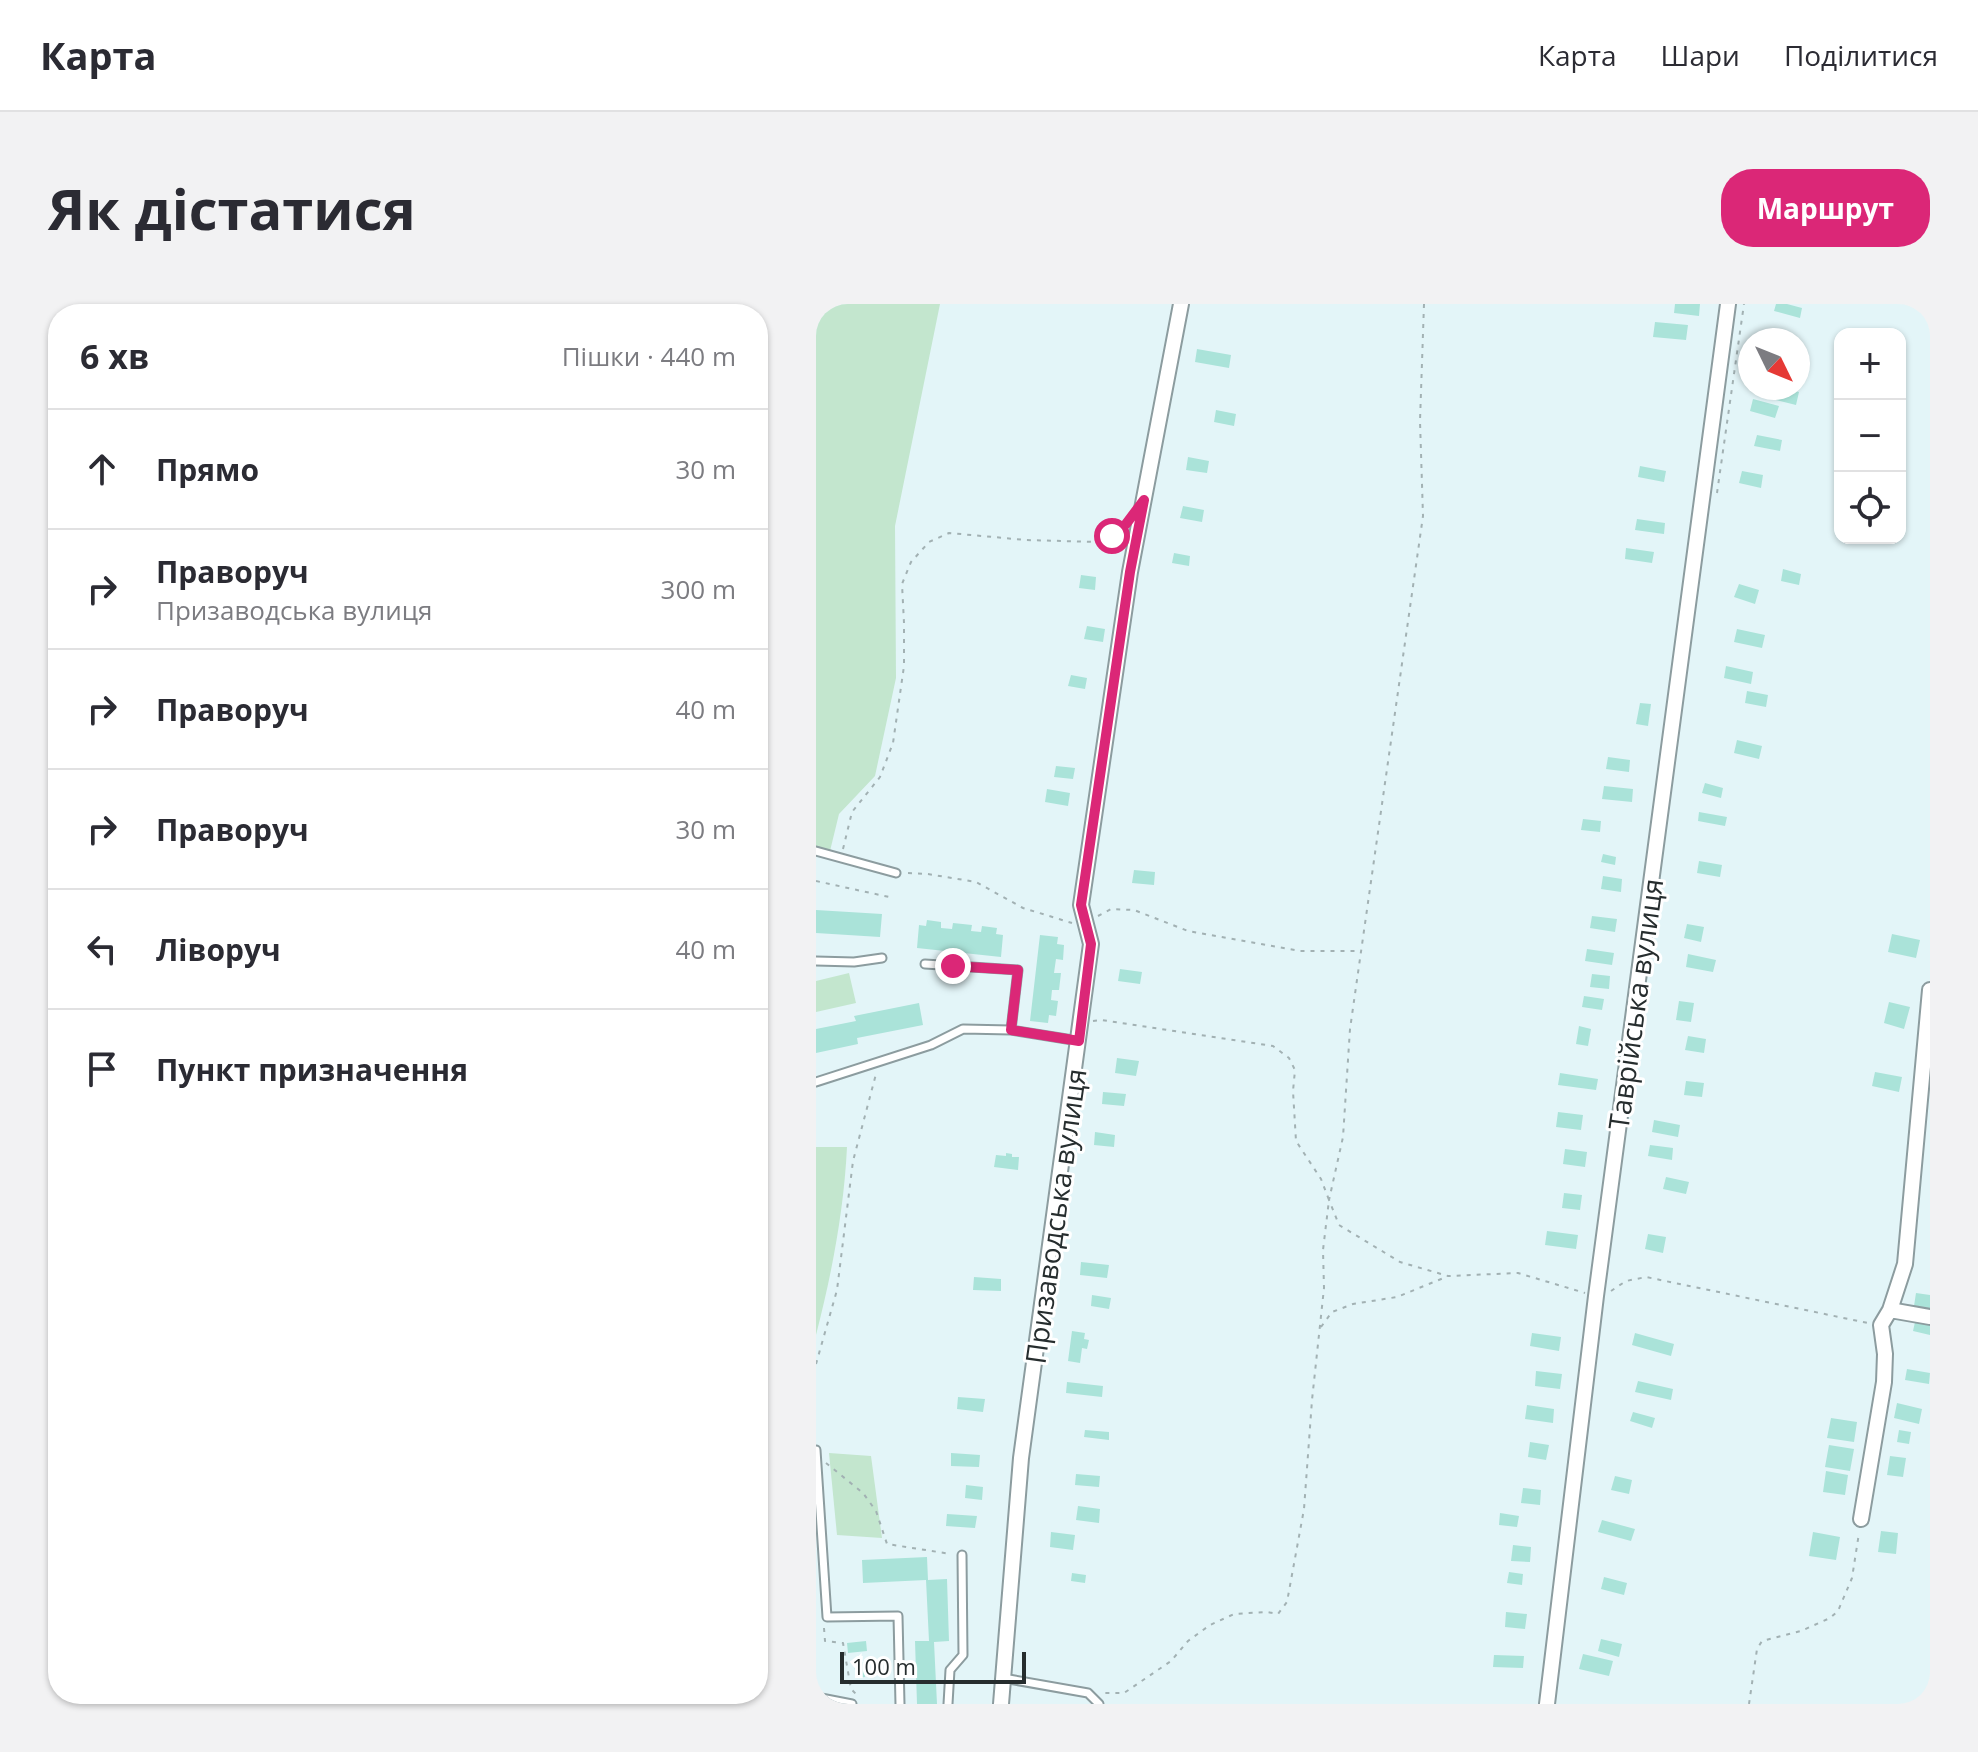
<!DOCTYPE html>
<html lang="uk">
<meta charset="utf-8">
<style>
:root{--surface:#fff;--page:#f2f2f3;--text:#2b2b33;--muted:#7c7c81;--line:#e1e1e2;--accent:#db2777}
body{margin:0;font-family:"Open Sans",sans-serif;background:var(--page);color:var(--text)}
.controls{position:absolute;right:24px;top:24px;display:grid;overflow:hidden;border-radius:16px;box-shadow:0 2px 6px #0004}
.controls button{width:72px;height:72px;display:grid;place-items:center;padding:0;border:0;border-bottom:2px solid var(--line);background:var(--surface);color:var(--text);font:40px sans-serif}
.compass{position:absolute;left:922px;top:24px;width:72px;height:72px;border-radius:50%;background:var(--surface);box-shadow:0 2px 6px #0004;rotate:133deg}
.scale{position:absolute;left:24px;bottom:20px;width:186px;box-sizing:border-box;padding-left:8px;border:4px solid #262d2e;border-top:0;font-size:22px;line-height:28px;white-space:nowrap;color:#262d2e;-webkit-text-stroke:6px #fff;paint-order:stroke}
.stop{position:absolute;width:24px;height:24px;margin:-18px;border:6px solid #db2777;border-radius:50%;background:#fff}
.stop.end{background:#db2777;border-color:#fff;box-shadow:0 2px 8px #0008}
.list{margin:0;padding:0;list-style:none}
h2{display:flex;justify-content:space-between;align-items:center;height:104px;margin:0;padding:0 32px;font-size:34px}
h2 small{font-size:26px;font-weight:400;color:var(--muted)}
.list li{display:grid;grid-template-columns:52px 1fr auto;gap:24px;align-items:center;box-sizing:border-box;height:120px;padding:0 32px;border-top:2px solid var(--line)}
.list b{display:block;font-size:30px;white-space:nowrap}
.list p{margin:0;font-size:26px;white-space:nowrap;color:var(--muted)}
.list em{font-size:26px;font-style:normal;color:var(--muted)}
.icon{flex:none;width:44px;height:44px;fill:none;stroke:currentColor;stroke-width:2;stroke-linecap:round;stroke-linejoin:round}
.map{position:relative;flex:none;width:1114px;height:1400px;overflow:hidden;border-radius:32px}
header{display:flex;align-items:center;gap:48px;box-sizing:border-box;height:112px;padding:0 40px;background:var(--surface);border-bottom:2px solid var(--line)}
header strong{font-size:38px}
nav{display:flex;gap:44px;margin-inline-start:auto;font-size:28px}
.intro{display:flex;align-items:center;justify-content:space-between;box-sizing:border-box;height:192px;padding:0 48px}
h1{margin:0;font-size:56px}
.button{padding:20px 36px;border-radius:32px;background:var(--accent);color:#fff;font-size:28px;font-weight:700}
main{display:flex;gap:48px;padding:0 48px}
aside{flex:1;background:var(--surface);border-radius:32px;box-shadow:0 2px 6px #0004}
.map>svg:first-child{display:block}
.green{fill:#c3e6ce}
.building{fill:#aae3d9}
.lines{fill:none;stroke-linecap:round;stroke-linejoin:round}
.service-casing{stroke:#8c9c9f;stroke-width:11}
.minor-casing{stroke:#8c9c9f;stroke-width:18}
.path{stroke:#a2b1b3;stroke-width:2;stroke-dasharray:4 6;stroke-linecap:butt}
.service{stroke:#fff;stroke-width:7}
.minor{stroke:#fff;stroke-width:14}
.route{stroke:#db2777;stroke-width:10}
.labels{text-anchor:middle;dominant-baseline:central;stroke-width:6;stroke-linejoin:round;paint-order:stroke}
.street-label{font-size:28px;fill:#262d2e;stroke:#fff}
</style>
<header>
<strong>Карта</strong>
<nav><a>Карта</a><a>Шари</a><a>Поділитися</a></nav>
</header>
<div class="intro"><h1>Як дістатися</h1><a class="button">Маршрут</a></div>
<main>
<aside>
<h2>6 хв<small>Пішки · 440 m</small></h2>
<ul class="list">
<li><svg class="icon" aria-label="ahead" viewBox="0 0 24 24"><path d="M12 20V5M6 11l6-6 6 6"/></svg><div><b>Прямо</b></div><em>30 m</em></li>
<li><svg class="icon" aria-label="right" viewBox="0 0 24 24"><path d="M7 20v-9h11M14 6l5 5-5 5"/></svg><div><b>Праворуч</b><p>Призаводська вулиця</p></div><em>300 m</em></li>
<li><svg class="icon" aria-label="right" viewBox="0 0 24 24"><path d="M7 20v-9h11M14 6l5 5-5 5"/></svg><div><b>Праворуч</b></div><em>40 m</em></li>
<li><svg class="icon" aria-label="right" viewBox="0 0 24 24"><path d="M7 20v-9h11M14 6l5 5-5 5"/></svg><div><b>Праворуч</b></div><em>30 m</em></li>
<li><svg class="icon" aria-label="left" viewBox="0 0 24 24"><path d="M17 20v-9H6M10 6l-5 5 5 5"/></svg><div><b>Ліворуч</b></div><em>40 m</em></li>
<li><svg class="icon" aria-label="arrive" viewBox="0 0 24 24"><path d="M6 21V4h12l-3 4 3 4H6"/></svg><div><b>Пункт призначення</b></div></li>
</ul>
</aside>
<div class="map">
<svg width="1114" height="1400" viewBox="0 0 1114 1400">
<rect width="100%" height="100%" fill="#e3f5f8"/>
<path class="green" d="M0 0H124L79 222 80 374 59 472 23 510 14 547 0 542Z
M33 669 40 699 0 708V677Z
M0 843H31C28 906 16 969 0 1031Z
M13 1149 55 1152 66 1234 21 1231Z"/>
<path class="building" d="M859 0H884L883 12 858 9Z
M960 0H971L986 4 984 14 958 7Z
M839 18 872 21 870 36 837 33Z
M381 45 415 51 413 64 379 58Z
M954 84H967L983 88 980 101 952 94Z
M937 95 963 102 959 114 934 107Z
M400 106 420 110 418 122 398 118Z
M941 131 966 136 964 147 938 142Z
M372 153 393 157 391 169 370 166Z
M824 162 850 167 848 178 822 173Z
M926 167 947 171 945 184 923 179Z
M367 202 388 206 386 218 364 214Z
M821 215 849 219 848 230 819 226Z
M810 244 838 248 836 259 809 255Z
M358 249 374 252 373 262 356 259Z
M967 265 985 270 983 281 965 277Z
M265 271 280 273 279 286 263 284Z
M923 280 943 286 939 300 918 293Z
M271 322 289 325 287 338 268 335Z
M921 325 949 331 946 344 918 338Z
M910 362 937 368 935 380 908 374Z
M255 371 271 374 269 385 252 382Z
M931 387 952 391 950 403 929 399Z
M824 399 835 400 832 422 820 420Z
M921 436 946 442 943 455 918 449Z
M792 453 814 456 813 468 790 465Z
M240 462 259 464 257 475 238 473Z
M889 479 907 484 905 494 886 489Z
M788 482 817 485 816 498 786 495Z
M231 485 254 489 252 502 229 498Z
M883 508 911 513 909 522 882 517Z
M767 515 785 517 784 528 765 526Z
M787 550 800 553 799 561 785 558Z
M883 557 906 561 904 573 881 569Z
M318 566 339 568 338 581 316 579Z
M787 572 806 575 805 588 785 585Z
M0 606 66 610 64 633 0 629Z
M776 612 801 615 799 628 774 624Z
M111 616 125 618V624L136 625 137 619 156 621 155 627 165 628 166 622 181 624 180 630 187 631 185 653 101 644 103 621 110 622Z
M871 620 888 623 885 638 868 634Z
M1076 630 1104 636 1100 654 1072 648Z
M224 631 242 633 241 640 248 641 247 656 240 655 238 669H245L243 686H236L235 696 242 697 240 712 233 711 232 719 214 717Z
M771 645 798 649 796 661 769 657Z
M872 650 900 656 897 668 870 663Z
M304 665 326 668 324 680 302 677Z
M776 670 794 672 793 685 774 683Z
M768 692 788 695 786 706 766 703Z
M863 697 878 699 875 718 860 716Z
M1073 698 1094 703 1088 725 1068 719Z
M103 699 107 721 41 734 42 740 0 749V725L40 717 38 712Z
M763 722 775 725 772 742 760 740Z
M872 732 890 735 888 749 869 746Z
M301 754 323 757 320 772 299 769Z
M1059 768 1086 773 1083 788 1056 782Z
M744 769 782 775 780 786 742 781Z
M870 777 888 779 886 793 868 791Z
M287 788 310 790 308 802 286 800Z
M742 808 767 811 765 826 740 823Z
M838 816 864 821 862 833 836 828Z
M279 828 299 831 298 843 278 841Z
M834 841 857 844 856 856 832 852Z
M749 845 771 848 769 863 747 860Z
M190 849 196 850V853H203L202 866 178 863 180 851 190 852Z
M850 873 873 878 870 890 847 885Z
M748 889 766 891 764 906 746 904Z
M731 927 762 931 760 945 729 941Z
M832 930 850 933 847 949 829 945Z
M265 958 293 961 291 974 264 971Z
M158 973 185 975V987L157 986Z
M1100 989 1114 991V1005L1098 1002Z
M276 991 295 994 293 1005 275 1002Z
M1099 1018 1114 1021V1031L1097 1027Z
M256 1027 269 1029 268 1035 273 1036 271 1045 266 1044 264 1059 252 1057Z
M716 1029 745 1033 743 1047 714 1042Z
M819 1029 858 1040 855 1052 816 1041Z
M1091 1065 1114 1069 1113 1080 1089 1076Z
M720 1067 746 1070 744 1085 719 1082Z
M822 1077 857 1085 855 1096 819 1088Z
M251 1078 287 1082 286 1093 250 1089Z
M142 1093 169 1095 167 1108 141 1105Z
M1081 1099 1106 1105 1103 1120 1078 1114Z
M711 1101 738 1105 737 1119 709 1115Z
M817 1108 839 1114 836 1124 814 1117Z
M1015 1114 1041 1118 1038 1138 1011 1134Z
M269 1126 293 1128V1136L268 1133Z
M1083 1126 1095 1128 1093 1140 1081 1138Z
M714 1138 733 1141 730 1156 712 1153Z
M1013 1141 1038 1145 1034 1167 1009 1163Z
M135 1149 164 1151 163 1163 135 1162Z
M1074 1152 1090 1154 1087 1173 1071 1171Z
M1010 1167 1032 1171 1029 1191 1007 1188Z
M260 1170 284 1172 283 1183 259 1181Z
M799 1172 816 1176 813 1190 795 1186Z
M150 1181 167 1183 166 1196 149 1194Z
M707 1184 725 1186 724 1201 705 1199Z
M262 1202 284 1205 283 1219 260 1216Z
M684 1209 703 1212 701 1223 683 1221Z
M131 1210 161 1212 159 1224 130 1222Z
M786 1216 819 1225 815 1237 782 1228Z
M1065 1227 1082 1229 1080 1250 1062 1248Z
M235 1228 259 1231 257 1246 234 1243Z
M997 1228 1024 1233 1020 1256 993 1252Z
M697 1241 715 1243 714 1258 695 1257Z
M111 1253 112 1276 131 1275 133 1337 118 1338 121 1400H101L99 1337H113L110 1276 47 1279 46 1256Z
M693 1268 707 1270 706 1281 691 1279Z
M256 1269 270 1271 269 1279 255 1277Z
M788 1273 811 1279 808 1291 785 1285Z
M690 1308 711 1310 709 1325 689 1323Z
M785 1335 806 1340 803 1353 782 1347Z
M50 1337 51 1347 32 1349 31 1339Z
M767 1350 797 1357 793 1372 763 1365Z
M678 1351 708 1352 707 1364 677 1363Z
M48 1358 49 1373 40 1374 38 1359Z"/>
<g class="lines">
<defs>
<path id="service" d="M0 547 80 569
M0 657 38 658 66 654
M109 660 202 666 195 726
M0 778 115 741 147 725 195 726 263 737
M0 1146 11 1313 82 1312 84 1400
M187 1374 272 1389 283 1400
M0 1393 36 1400
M132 1400 134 1366 147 1351 146 1251"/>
<path id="minor" d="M1074 1006 1114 1013
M1045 1215 1068 1078 1069 1050 1065 1021 1074 1006 1089 960 1114 686
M185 1400 205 1154 275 640 265 601 314 268 365 0
M731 1400 780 992 912 0"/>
</defs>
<use href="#service" class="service-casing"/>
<use href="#minor" class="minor-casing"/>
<path class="path" d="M608 0 604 117 607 212 534 725 527 833 513 896 523 921 584 958 632 972 702 969 769 989
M901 189 928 0
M27 545 36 508 64 473 77 439 88 362V319L86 280 95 258 113 238 133 229 210 236 282 238 309 221
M92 569 112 570 160 578 207 604 256 619
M0 577 73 593
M282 612 295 605 318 606 372 627 484 647H544
M277 717 286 716 457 742 473 754 479 766 477 787 480 837 505 875 513 896 507 946 508 984 496 1096 488 1205 471 1298 462 1310 451 1308 418 1310 394 1321 372 1337 355 1357 308 1389H285
M795 987 810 977 830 973 1052 1019
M505 1023 516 1008 537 1000 581 993 630 973
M0 1060 21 986 37 857 60 770
M10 1159 47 1189 60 1207 71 1240 135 1250
M8 1324 9 1337 27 1339 35 1385 40 1390
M933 1400 941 1345 946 1337 985 1327 1014 1314 1022 1307 1036 1274 1043 1229"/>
<use href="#service" class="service"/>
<use href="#minor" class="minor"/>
</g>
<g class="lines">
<path class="route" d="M137 662 202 666 195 726 263 737 275 640 265 601 314 268 328 196 310 220 296 232"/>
</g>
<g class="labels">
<g class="street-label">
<text transform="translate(819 700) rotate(-82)">Таврійська вулиця</text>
<text transform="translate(239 912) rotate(-82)">Призаводська вулиця</text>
</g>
</g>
</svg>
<div class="controls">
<button>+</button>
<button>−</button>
<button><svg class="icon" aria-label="locate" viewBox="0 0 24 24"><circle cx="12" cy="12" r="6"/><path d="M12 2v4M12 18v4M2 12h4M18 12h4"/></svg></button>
</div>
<svg class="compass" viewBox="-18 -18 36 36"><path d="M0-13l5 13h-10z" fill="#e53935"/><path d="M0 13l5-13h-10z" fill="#7c7c81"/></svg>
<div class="scale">100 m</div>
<div class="stop" style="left:296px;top:232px"></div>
<div class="stop end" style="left:137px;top:662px"></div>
</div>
</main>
